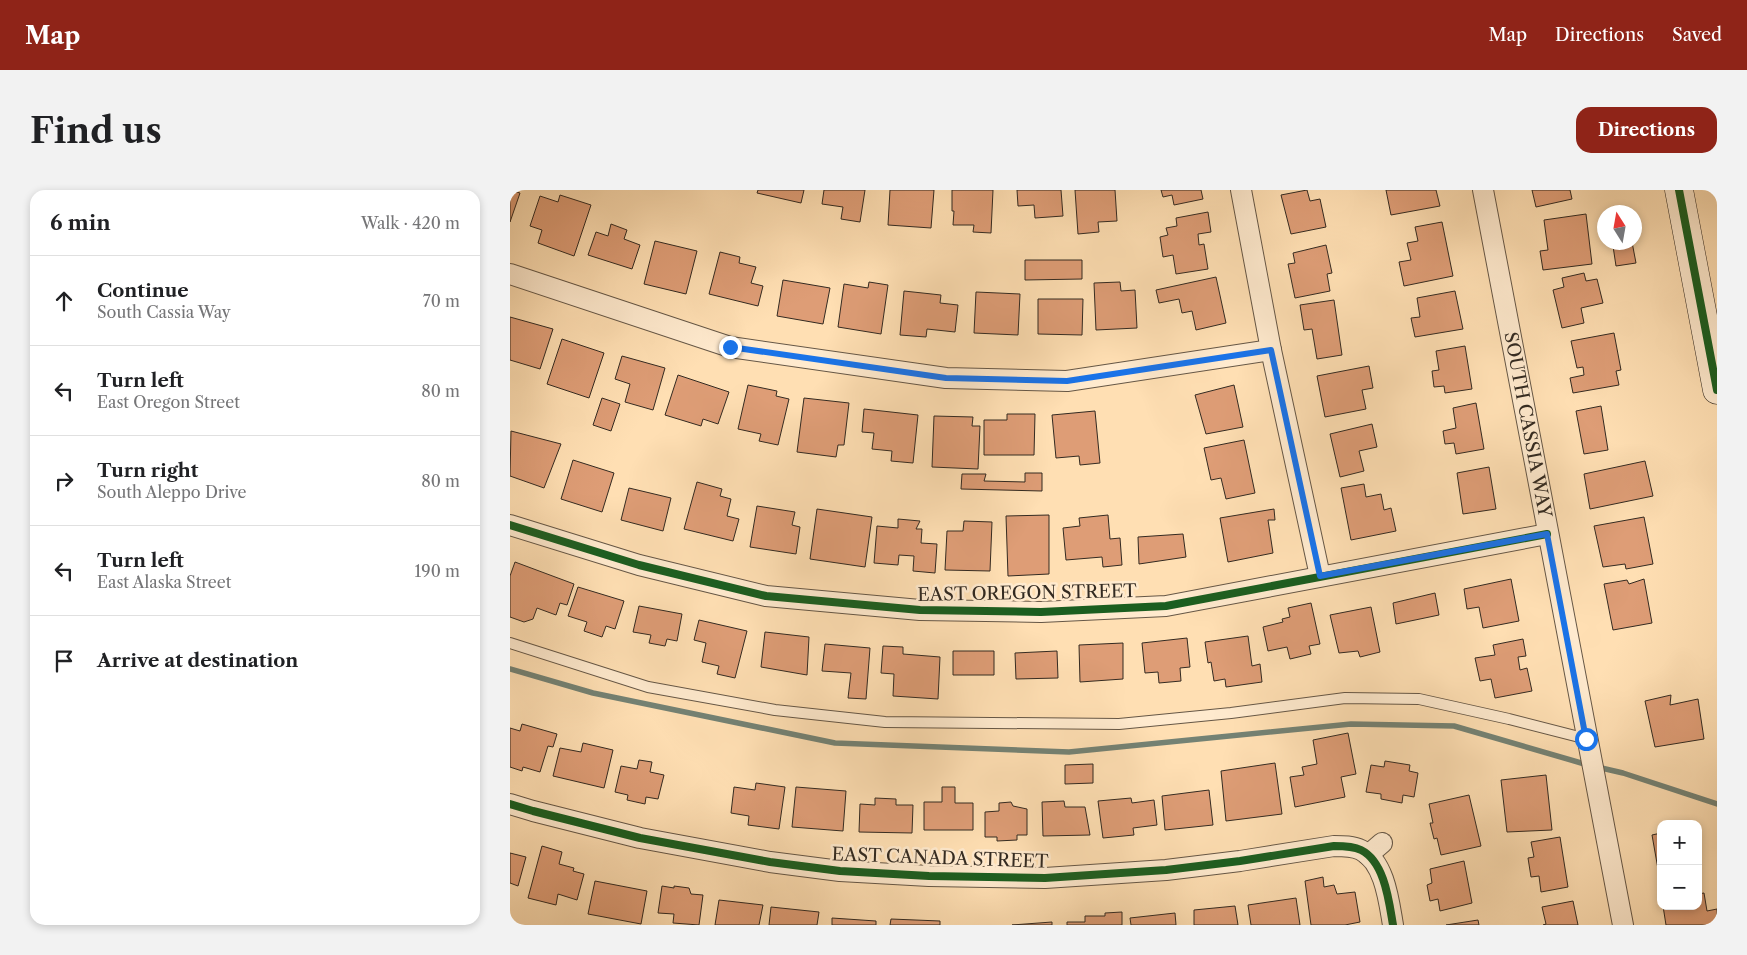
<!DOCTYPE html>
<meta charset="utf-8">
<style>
:root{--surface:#fff;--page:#f2f2f2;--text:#202124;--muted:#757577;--line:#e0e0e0;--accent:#8f2418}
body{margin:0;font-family:"Libre Caslon Text",serif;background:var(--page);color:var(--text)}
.controls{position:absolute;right:15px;bottom:15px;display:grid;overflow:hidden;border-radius:10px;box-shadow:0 2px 8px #0003}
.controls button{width:45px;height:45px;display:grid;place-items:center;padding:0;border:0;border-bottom:1px solid var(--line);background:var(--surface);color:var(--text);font:25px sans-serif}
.compass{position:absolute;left:1087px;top:15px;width:45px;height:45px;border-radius:50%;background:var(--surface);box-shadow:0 2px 8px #0003;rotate:349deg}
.stop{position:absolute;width:15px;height:15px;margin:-11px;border:4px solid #1a73e8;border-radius:50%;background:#fff}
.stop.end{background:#1a73e8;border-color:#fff;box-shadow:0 1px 5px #0008}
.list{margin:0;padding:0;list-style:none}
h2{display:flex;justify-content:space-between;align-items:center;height:65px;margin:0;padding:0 20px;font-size:21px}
h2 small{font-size:16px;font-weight:400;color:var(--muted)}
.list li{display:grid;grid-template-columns:32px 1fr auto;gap:15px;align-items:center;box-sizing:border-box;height:90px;padding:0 20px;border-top:1px solid var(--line)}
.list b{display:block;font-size:19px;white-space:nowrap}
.list p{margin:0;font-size:16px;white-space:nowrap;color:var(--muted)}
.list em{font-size:16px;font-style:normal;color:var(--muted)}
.icon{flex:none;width:28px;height:28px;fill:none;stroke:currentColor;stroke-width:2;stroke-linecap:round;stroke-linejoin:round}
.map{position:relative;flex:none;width:1207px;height:735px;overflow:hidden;border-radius:15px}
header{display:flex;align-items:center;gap:30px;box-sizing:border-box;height:70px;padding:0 25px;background:var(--accent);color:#fff}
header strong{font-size:24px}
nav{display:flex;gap:28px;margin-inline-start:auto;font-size:18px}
.intro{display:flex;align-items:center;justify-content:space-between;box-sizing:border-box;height:120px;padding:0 30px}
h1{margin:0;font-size:35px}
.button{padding:12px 22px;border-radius:15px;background:var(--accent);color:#fff;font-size:18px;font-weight:700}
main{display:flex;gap:30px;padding:0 30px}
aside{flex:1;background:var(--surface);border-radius:15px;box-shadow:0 2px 8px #0003}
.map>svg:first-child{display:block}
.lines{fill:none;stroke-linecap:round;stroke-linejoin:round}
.stream{stroke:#748274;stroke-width:5.5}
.building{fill:#de9d76;stroke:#332a21}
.service-casing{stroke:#665746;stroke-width:12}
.minor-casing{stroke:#665746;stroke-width:22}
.secondary-casing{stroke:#332a21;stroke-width:29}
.service{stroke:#ffeace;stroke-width:10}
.minor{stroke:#ffeace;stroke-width:20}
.secondary{stroke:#ffeace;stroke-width:28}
.cycleway-casing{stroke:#ffeace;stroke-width:11}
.cycleway{stroke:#1b5e20;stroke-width:8}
.route{stroke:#1a73e8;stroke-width:6}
.labels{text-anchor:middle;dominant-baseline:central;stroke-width:5;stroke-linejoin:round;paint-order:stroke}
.street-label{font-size:18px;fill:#332a21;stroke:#ffeace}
</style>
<header>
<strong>Map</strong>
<nav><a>Map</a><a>Directions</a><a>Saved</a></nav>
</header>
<div class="intro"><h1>Find us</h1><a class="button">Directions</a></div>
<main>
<aside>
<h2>6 min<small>Walk · 420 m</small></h2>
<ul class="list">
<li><svg class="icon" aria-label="ahead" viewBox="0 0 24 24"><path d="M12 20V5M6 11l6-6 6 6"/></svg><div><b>Continue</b><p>South Cassia Way</p></div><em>70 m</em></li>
<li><svg class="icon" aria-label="left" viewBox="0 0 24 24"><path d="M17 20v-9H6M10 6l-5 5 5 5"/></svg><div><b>Turn left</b><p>East Oregon Street</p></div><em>80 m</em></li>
<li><svg class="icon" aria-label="right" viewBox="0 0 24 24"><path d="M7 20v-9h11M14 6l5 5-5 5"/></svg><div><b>Turn right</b><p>South Aleppo Drive</p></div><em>80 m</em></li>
<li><svg class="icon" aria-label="left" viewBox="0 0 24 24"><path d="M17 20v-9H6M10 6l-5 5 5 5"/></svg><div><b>Turn left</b><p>East Alaska Street</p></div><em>190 m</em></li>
<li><svg class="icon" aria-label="arrive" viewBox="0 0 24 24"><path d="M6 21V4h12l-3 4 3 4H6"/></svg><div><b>Arrive at destination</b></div></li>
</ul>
</aside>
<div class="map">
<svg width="1207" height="735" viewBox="0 0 1207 735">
<rect width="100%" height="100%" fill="#ffdfb3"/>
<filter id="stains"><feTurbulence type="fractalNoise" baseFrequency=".004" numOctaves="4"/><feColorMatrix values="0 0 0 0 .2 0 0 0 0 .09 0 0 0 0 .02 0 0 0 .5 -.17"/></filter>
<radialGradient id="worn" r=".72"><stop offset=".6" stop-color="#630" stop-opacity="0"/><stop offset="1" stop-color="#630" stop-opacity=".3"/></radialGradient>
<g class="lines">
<path class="stream" d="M0 479 83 503 325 553 559 562 841 534 944 536 1078 575
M1087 577 1113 583 1207 614"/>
</g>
<path class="building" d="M0 0 10 3 0 32Z
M248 0H294L291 13 247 3Z
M314 0H355L350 32 331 29 333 17 312 14Z
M380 0H424L421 38 378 35Z
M442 0H483L481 43 463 42 464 35H443L444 21H442Z
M507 0H551L553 26 525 28 524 15 508 16Z
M565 0H605L607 31 588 32 589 42 568 44Z
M651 0H691L693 9 664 15 662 5 653 7Z
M797 0 800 11 810 9 816 37 781 44 771 5Z
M876 0H926L930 16 881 25Z
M1022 0H1060L1062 9 1026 17Z
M50 5 81 15 64 66 28 53 32 40 20 36 30 6 48 12Z
M698 22 701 42 688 44 689 55 694 54 698 79 666 84 663 65 653 67 650 47 658 45 656 38 667 36 666 28Z
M1076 24 1082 74 1033 80 1030 61 1038 60 1034 30Z
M932 32 943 86 894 96 889 72 901 70 897 53 908 51 905 37Z
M101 34 117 40 114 49 130 55 122 79 78 65 86 42 98 46Z
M145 51 187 61 176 104 134 94Z
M1122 52 1126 73 1106 76 1103 56Z
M816 55 822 83 817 84 820 101 785 108 778 74 785 73 783 63Z
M210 62 230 67 229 73 246 77 241 93 253 96 248 116 199 104Z
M515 70H572V89L515 90Z
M1074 83 1076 91 1087 89 1093 113 1071 118 1074 133 1052 138 1043 100 1054 97 1052 88Z
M706 87 716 133 686 140 682 121 672 123 669 109 649 113 646 100Z
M273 90 320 98 313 134 267 126Z
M359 92 378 95 371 144 328 137 334 94 358 98Z
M610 92 611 101 625 100 627 138 586 140 584 93Z
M394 101 431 105 430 113 448 115 445 142 417 139 416 147 390 145Z
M945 101 953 139 905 147 901 128 910 127 907 108Z
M466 102 510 104 508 145 464 143Z
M528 109H573L572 145 528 144Z
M824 110 832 165 807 169 802 139 794 140 790 115Z
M0 127 43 139 30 179 0 170Z
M1104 143 1111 180 1106 181 1109 195 1063 203 1060 188 1074 185 1073 177 1067 178 1061 151Z
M52 149 94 163 79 208 37 194Z
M955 156 962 199 935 203 934 196 924 197 922 181 929 180 926 161Z
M112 166 155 178 143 220 115 212 120 194 105 189Z
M859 176 863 198 852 200 856 219 815 227 807 186Z
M168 185 219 202 208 234 193 229 191 236 155 225Z
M238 195 267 201 266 206 279 209 268 255 249 251 251 244 228 239Z
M724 195 733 237 696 244 685 205Z
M92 208 110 214 101 241 83 235Z
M294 208 339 213 334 255H328L326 267 287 262Z
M966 213 974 259 946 264 944 253 935 254 933 241 946 238 943 218Z
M1091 216 1098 260 1074 264 1066 221Z
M354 219 408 225 403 273 381 271 382 261 362 259 364 243 352 242Z
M585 221 590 273 570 275 569 266 546 268 542 225Z
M497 224H525L524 265H474V230H497Z
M424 226 463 227 462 236H470L468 279 422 277Z
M862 234 867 257 849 261 854 281 830 287 820 244Z
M1 241 51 254 34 298 0 286Z
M734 250 745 303 716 309 711 288 701 290 694 258Z
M63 270 104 283 92 322 51 309Z
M1135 271 1143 306 1080 319 1074 284Z
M979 277 986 319 953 324 947 283Z
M515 283H532V301L451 299 452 284H476L474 291 515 292Z
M187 292 212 299 210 306 221 309 217 326 229 329 223 351 174 339Z
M854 294 856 307 871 304 874 320 881 318 886 341 841 350 831 298Z
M119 298 161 308 153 341 111 330Z
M247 316 285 322 282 335 290 337 286 364 240 357Z
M307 319 362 327 355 377 300 369Z
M764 319 765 330H758L763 363 718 372 710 328Z
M539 325V384L498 386 496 326Z
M598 325 600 349 610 348 612 375 593 377 592 367 556 370 553 338 570 336 569 328Z
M1134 327 1143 374 1116 379 1115 374 1093 377 1084 336Z
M388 329 410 331 406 339H412L411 353 427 354 425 383 403 381 404 366 389 365 388 375 364 373 367 336 388 338Z
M454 331 482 332 480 381 435 380 437 341H453Z
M673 344 676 367 629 374 628 347Z
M5 372 64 394 57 415 50 413 46 425 27 418 23 429 14 432 0 427V386Z
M1001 389 1009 431 973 438 969 417 957 419 954 399Z
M1134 389 1142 433 1103 440 1094 394 1117 390 1119 394Z
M68 397 114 411 105 439 96 436 92 447 74 441 77 432 58 426Z
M925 403 929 425 886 434 883 413Z
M801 413 810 454 799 456 801 464 780 469 777 457 758 461 753 437 773 432 772 429 780 427 778 418Z
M129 416 172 424 167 451 157 449 155 456 139 453 141 445 123 442Z
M861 417 870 462 850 467 848 461 829 463 820 425Z
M189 430 237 441 225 488 207 484 209 476 192 472 196 453 184 450Z
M255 442 299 447 297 485 251 477Z
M738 446 742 476 750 474 752 492 716 497 715 489 704 491 701 472 698 473 695 452Z
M677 448 680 477 670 478 671 491 649 493 648 482 635 483 632 453Z
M1013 449 1016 466 1008 467 1010 480 1017 478 1022 501 985 508 981 489 970 491 965 468 985 465 983 455Z
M613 453V489L570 492 569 455Z
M315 454 360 458 356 509 338 508 341 483 312 481Z
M373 456 393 457V464L430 467 428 509 383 506 384 484 371 483Z
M443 461H484V485H443Z
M547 461 548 488 506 489 505 463Z
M1161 505 1160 515 1188 509 1194 549 1145 557 1135 511Z
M12 534 47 544 43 557 38 556 30 582 13 577 12 581 0 577V538L10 541Z
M838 543 846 584 831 587 835 607 785 617 780 587 794 585 792 577 807 574 803 550Z
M73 553 103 560 94 598 43 586 50 558 71 562Z
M129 570 142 572 140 582 154 585 148 609 136 607 135 614 117 610 118 605 105 602 111 576 127 579Z
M875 571 900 575 899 581 908 583 904 607 893 605 892 613 871 609V604L856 602 861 575 874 577Z
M765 573 772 624 716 631 711 581Z
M583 574V593L555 594V575Z
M1036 585 1042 640 997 642 991 590Z
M246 593 275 597 269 639 238 635 239 626 221 623 224 597 245 600Z
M286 597 336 601 333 641 282 637Z
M432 597H445V613H463V640H414V612H432Z
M699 600 703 635 655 640 652 606Z
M959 605 971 656 931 665 927 648 924 649 920 633H923L919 614Z
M365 608 386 609V615H403L402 643 349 642 350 614 365 615Z
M621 608 622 613 644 610 647 635 623 638 624 645 593 648 588 611Z
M554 611 555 617H575L580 645 533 646 532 612Z
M501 612 503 616 517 619V645H507V650L487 651V647H475V622L489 621V613Z
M1151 643V696L1142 645Z
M1050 647 1058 697 1031 702 1029 686 1021 687 1018 668 1024 667 1021 652Z
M32 656 52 662 49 674 64 678 63 681 74 684 67 710 48 704 46 715 18 708Z
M0 663 16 667 8 696 0 693Z
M954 671 962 713 930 721 928 709 920 711 917 695 922 693 920 679Z
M813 687 814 697 824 695 827 704 845 702 850 732 835 735H801L795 691Z
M85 691 137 701 131 734 78 724Z
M152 696 164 698V696L179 698 181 704 193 705 189 735 163 733 164 724 148 723Z
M1194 703 1197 721 1207 719V735H1156L1153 716H1188V704Z
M786 708 790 735H741L738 715Z
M209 710 253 715 249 735H205Z
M1063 711 1068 735H1033L1036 734 1032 717Z
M725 716 728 735H684V720Z
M261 717 309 722 307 735H259Z
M612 722V735H557V732H575V726H595V723Z
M665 723 666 735H621L620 728Z
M322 728 366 731V735H322Z
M381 729 430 731V735H380Z
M968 730 969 735H936Z
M542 732V735H502Z"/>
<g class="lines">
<defs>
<path id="service" d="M0 453 138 497 265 520 375 532 609 534 721 523 835 508 909 509 999 529 1077 549"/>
<g id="minor">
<path d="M731 0 761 160 810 386"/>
<path id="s1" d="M973 0 1113 735"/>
<path d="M0 84 220 157 436 188 557 191 761 160"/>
<path d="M0 335 129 375 256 406 410 420 531 422 656 416 1037 344"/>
<path d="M0 614 23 621 130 648 260 672 330 681 419 686 535 688 656 680 730 671 824 656C833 656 843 656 851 660 875 672 879 712 883 735"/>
<path d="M858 665 872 653"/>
</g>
<path id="secondary" d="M1169 0 1207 200"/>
</defs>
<use href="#service" class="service-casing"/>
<use href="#minor" class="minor-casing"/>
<use href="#secondary" class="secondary-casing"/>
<use href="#service" class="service"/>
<use href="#minor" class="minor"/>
<use href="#secondary" class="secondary"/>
<defs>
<path id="cycleway" d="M1169 0 1207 200
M0 335 129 375 256 406 410 420 531 422 656 416 1037 344
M0 614 23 621 130 648 260 672 330 681 419 686 535 688 656 680 730 671 824 656C833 656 843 656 851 660 875 672 879 712 883 735"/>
</defs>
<use href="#cycleway" class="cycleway-casing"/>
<use href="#cycleway" class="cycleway"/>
</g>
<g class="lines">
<path class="route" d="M220 157 436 188 557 191 761 160 810 386 1037 344 1076 549"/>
</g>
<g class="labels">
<g class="street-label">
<text stroke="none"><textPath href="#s1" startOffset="239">SOUTH CASSIA WAY</textPath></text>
<text transform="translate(517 403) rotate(-1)">EAST OREGON STREET</text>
<text transform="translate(430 668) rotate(2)">EAST CANADA STREET</text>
</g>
</g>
<rect width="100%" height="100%" filter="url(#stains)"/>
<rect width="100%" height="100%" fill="url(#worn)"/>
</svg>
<div class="controls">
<button>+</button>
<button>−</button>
</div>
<svg class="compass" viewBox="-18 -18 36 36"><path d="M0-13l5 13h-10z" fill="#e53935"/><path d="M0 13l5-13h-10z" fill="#757577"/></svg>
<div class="stop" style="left:1076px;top:549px"></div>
<div class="stop end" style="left:220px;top:157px"></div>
</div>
</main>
